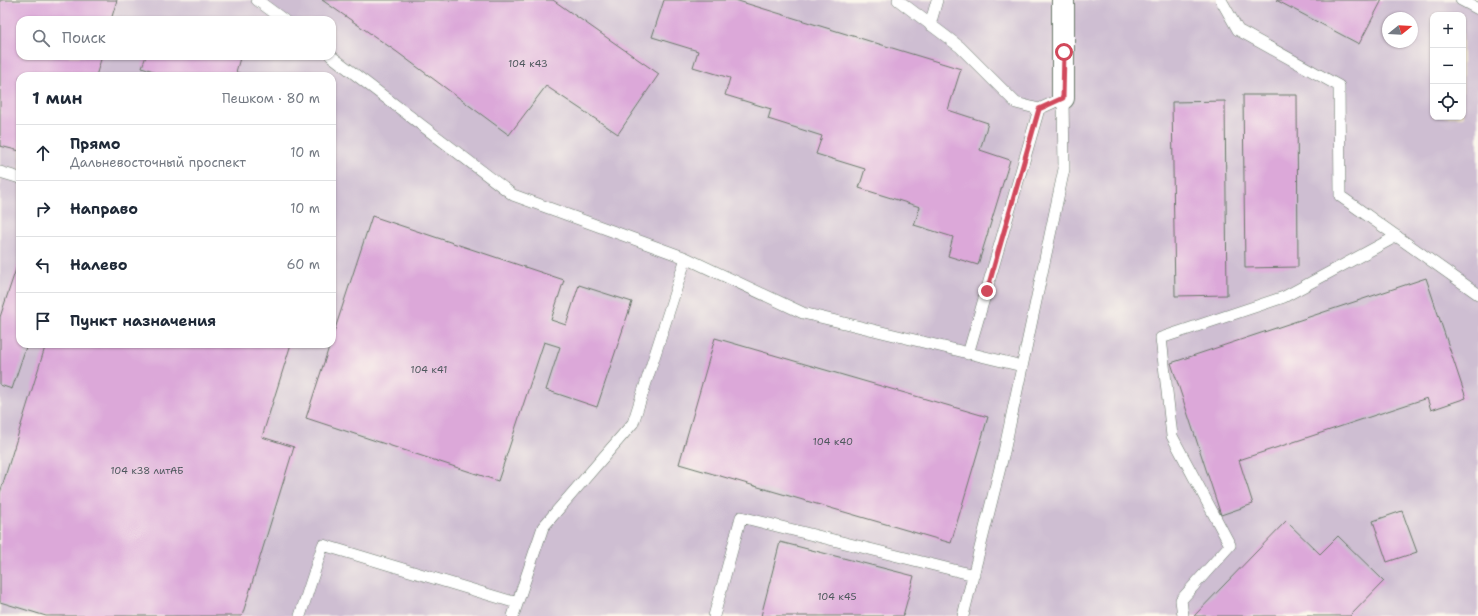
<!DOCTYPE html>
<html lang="ru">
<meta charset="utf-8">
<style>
:root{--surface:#fff;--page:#f2f2f3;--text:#1f2937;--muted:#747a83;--line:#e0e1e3}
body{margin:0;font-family:"Shantell Sans",sans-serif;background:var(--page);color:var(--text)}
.controls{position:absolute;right:12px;top:12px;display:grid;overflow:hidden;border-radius:8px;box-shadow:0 1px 3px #0004}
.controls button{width:36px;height:36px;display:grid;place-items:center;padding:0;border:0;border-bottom:1px solid var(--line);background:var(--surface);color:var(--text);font:20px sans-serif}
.compass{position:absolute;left:1382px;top:12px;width:36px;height:36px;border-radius:50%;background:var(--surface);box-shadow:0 1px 3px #0004;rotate:72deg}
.stop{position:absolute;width:12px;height:12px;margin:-9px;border:3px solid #d1495b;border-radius:50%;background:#fff}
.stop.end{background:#d1495b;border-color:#fff;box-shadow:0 1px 4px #0008}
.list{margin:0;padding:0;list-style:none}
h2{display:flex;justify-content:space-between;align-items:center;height:52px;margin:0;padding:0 16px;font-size:17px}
h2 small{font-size:13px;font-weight:400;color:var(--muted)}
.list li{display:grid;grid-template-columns:26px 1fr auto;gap:12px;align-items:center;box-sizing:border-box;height:56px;padding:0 16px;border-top:1px solid var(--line)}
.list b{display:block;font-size:15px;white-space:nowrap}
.list p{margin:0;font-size:13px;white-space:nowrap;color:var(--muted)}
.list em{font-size:13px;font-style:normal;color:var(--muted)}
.icon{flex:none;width:22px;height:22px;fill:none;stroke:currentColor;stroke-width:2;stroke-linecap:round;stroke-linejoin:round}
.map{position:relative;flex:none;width:1478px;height:616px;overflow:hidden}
.search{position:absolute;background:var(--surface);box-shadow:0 1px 3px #0004;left:16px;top:16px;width:320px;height:44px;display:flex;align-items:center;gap:10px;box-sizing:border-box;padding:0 14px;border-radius:12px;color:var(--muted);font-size:15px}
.panel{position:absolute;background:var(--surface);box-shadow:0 1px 3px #0004;left:16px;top:72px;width:320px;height:276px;border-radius:12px}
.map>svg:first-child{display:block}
.industrial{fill:#cebed2;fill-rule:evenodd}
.building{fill:#dca8d9}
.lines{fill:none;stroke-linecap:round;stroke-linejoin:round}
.lane-casing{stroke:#6a796b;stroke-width:12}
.street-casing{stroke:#6a796b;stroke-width:24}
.lane{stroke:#fff;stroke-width:11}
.street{stroke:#fff;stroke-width:22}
.route{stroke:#d1495b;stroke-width:5}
.labels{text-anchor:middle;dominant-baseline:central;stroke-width:3;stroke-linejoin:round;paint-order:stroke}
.number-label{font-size:10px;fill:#4e585d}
</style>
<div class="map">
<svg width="1478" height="616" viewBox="0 0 1478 616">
<rect width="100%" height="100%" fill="#fbf7ec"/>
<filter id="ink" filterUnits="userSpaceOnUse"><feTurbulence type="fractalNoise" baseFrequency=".025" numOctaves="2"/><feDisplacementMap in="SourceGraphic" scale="8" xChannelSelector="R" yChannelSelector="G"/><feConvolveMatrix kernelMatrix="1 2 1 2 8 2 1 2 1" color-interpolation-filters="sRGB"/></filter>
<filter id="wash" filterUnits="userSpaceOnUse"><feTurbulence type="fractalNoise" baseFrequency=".012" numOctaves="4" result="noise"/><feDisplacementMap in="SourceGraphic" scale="16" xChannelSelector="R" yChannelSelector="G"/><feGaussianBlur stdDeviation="0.9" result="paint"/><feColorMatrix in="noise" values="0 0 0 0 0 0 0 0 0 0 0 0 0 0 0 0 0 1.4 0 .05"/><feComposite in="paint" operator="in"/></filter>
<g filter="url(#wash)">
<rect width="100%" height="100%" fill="#f4e9d2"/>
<path class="industrial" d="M0 0H1478V616H0ZM1433 15H1463V117H1433ZM1388 18H1412V42H1388ZM20 20H332V56H20ZM20 76H332V344H20Z"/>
<g id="blocks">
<path class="building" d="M0 0H117L111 20H20V56H102L96 76H20V151L0 146Z
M322 0H553L659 74 618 134 546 86 509 135 397 52Z
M664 0H735L961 69 948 110 988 123 980 150 1010 160 978 265 948 256 953 237 914 225 920 207 859 188 865 169 816 154 822 136 768 119 771 109 725 95 730 78 693 67 698 51 652 37Z
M1276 0H1382L1359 44Z
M146 56H233L240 58 236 72 248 76H151L153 71 142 67Z
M1243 95H1297L1298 267 1245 268Z
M1225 101 1227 295 1175 296 1172 102Z
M372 216 564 280 551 320 566 325 579 285 632 302 597 407 546 390 560 347 544 342 498 481 306 418 330 344H332V338Z
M20 257V344H27L12 389 0 385V317Z
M1426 278 1466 398 1431 410 1427 398 1239 460 1253 504 1221 515 1171 363Z
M715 338 988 417 951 543 679 464Z
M46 344H291L262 437 294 447 242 616H46L0 602V493Z
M1402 511 1417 552 1387 562 1373 521Z
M1286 521 1320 554 1338 536 1384 581 1350 616H1194Z
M780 542 914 576 903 616H761Z"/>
</g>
</g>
<g filter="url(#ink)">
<use href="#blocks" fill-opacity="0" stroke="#6a796b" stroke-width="1"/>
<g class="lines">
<defs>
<path id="lane" d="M257 0 284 20
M898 0 960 47 1016 103 1039 109
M1221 0 1238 30 1339 86 1340 196 1478 294
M1461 0 1478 9
M930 25 937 0
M331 56 513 195 686 258 803 313 1022 366
M0 172 20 178
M300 616 323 545 517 603
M513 616 543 527 633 423 686 258
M714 616 741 517 974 575
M963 616 1004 452 1064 169 1063 98 1039 109 968 354
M1183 616 1181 600 1230 545 1172 436 1161 338 1284 297 1397 236"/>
<path id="street" d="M1063 98V0"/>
</defs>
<use href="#lane" class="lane-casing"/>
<use href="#street" class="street-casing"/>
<use href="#lane" class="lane"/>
<use href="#street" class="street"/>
</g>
</g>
<g class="lines" filter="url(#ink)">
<path class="route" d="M987 291 1039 109 1063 98 1064 52"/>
</g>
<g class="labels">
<g class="number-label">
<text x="528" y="63">104 к43</text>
<text x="429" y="369">104 к41</text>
<text x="833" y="441">104 к40</text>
<text x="147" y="470">104 к38 литАБ</text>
<text x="837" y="596">104 к45</text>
</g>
</g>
</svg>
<div class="controls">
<button>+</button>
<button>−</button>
<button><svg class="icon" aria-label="locate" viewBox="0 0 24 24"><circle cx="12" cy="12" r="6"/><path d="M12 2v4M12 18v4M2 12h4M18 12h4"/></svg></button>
</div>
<svg class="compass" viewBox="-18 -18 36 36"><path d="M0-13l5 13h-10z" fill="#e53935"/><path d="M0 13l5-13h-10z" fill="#747a83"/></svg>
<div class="stop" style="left:1064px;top:52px"></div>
<div class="stop end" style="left:987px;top:291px"></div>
<div class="search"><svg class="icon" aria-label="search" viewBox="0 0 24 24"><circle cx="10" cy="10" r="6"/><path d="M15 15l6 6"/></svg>Поиск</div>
<section class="panel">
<h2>1 мин<small>Пешком · 80 m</small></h2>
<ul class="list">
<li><svg class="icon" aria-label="ahead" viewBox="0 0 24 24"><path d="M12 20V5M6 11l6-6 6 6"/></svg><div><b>Прямо</b><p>Дальневосточный проспект</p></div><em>10 m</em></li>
<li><svg class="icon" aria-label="right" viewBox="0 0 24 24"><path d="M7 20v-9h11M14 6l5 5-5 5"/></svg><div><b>Направо</b></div><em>10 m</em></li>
<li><svg class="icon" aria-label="left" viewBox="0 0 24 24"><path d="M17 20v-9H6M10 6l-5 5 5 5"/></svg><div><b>Налево</b></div><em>60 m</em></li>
<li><svg class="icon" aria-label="arrive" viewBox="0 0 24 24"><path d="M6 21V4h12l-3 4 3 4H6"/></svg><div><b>Пункт назначения</b></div></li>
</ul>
</section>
</div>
